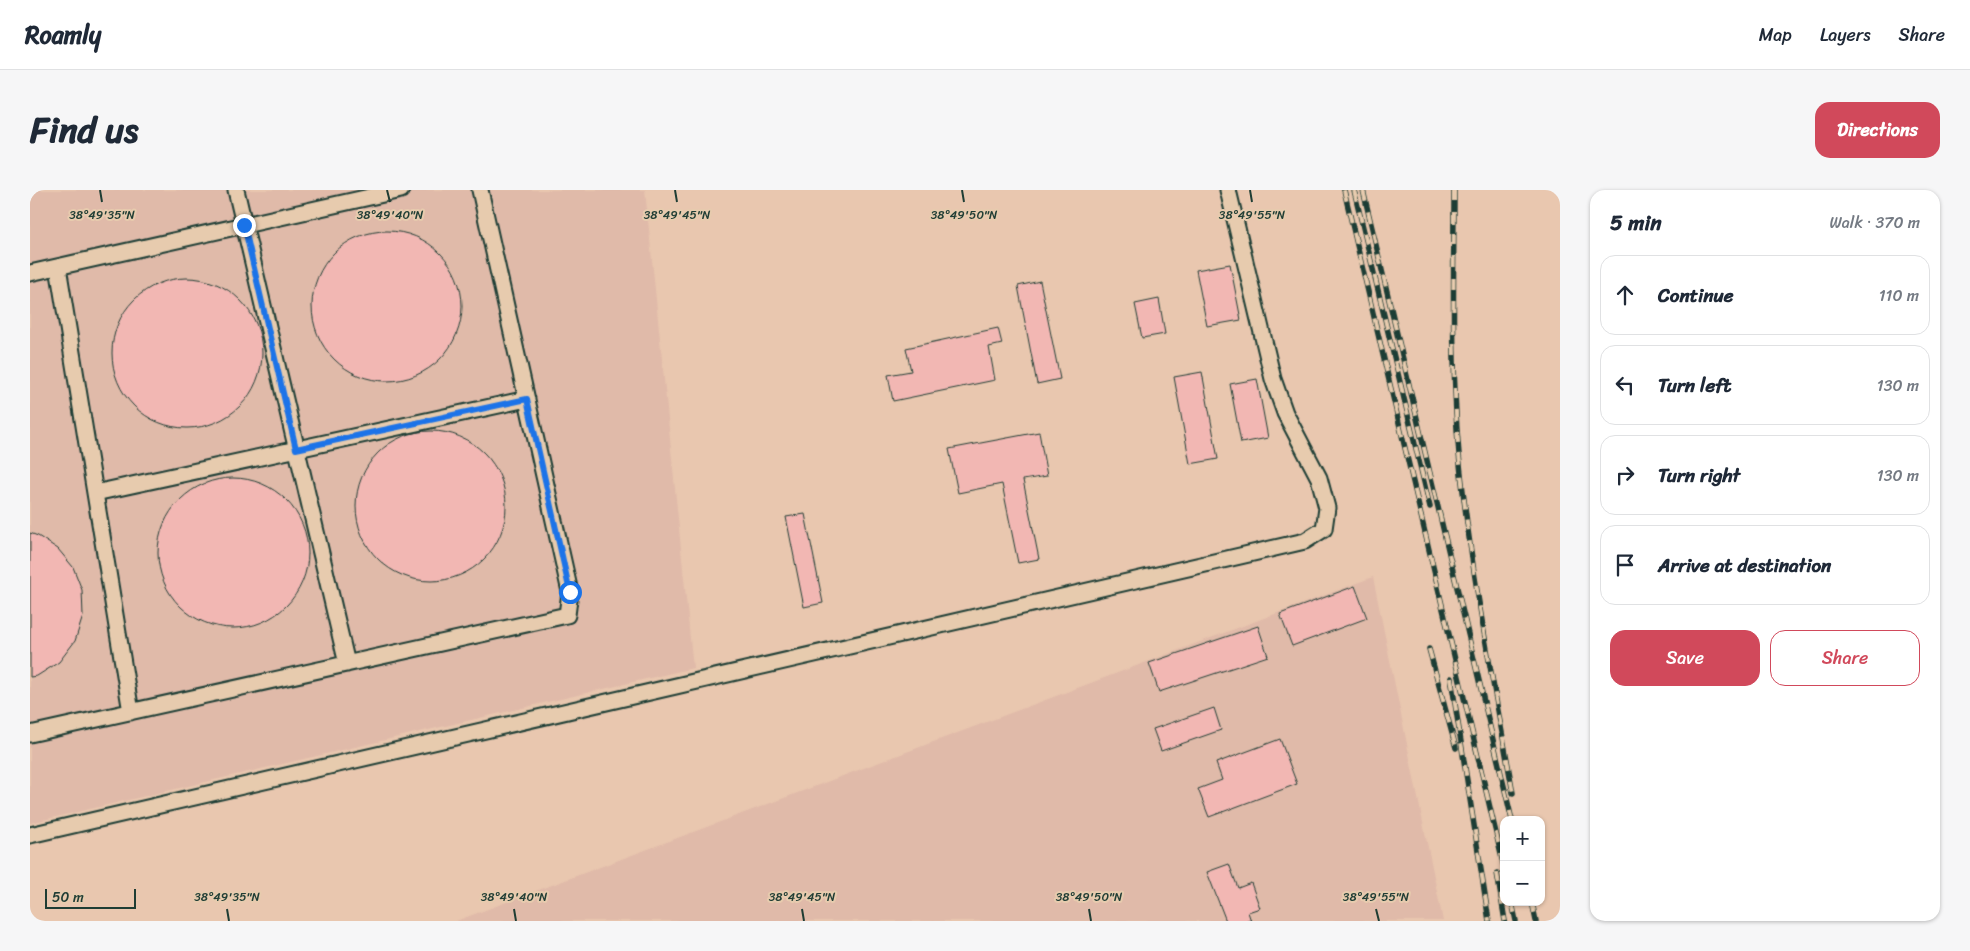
<!DOCTYPE html>
<meta charset="utf-8">
<style>
:root{--surface:#fff;--page:#f6f6f7;--text:#1f2937;--muted:#747a83;--line:#e0e1e3;--accent:#d1495b}
body{margin:0;font-family:Sriracha,sans-serif;background:var(--page);color:var(--text)}
.controls{position:absolute;right:15px;bottom:15px;display:grid;overflow:hidden;border-radius:10px;box-shadow:0 1px 4px #0004}
.controls button{width:45px;height:45px;display:grid;place-items:center;padding:0;border:0;border-bottom:1px solid var(--line);background:var(--surface);color:var(--text);font:25px sans-serif}
.scale{position:absolute;left:15px;bottom:12px;width:91px;box-sizing:border-box;padding-left:5px;border:2px solid #1f3d34;border-top:0;font-size:14px;line-height:18px;white-space:nowrap;color:#1f3d34;-webkit-text-stroke:4px #e7cbae;paint-order:stroke}
.stop{position:absolute;width:15px;height:15px;margin:-11px;border:4px solid #1a73e8;border-radius:50%;background:#fff}
.stop.end{background:#1a73e8;border-color:#fff;box-shadow:0 1px 5px #0008}
.list{margin:0;padding:0;list-style:none}
h2{display:flex;justify-content:space-between;align-items:center;height:65px;margin:0;padding:0 20px;font-size:21px}
h2 small{font-size:16px;font-weight:400;color:var(--muted)}
.list li{display:grid;grid-template-columns:32px 1fr auto;gap:15px;align-items:center;box-sizing:border-box;height:80px;margin:0 10px 10px;padding:0 10px;border:1px solid var(--line);border-radius:15px}
.list b{display:block;font-size:19px;white-space:nowrap}
.list em{font-size:16px;font-style:normal;color:var(--muted)}
.actions{display:flex;gap:10px;padding:15px 20px}
.actions a{flex:1;padding:11px 0;border:1px solid var(--accent);border-radius:15px;text-align:center;font-size:18px;color:var(--accent)}
.actions .main{background:var(--accent);color:#fff}
.icon{flex:none;width:28px;height:28px;fill:none;stroke:currentColor;stroke-width:2;stroke-linecap:round;stroke-linejoin:round}
.map{position:relative;flex:none;width:1530px;height:731px;overflow:hidden;border-radius:15px}
header{display:flex;align-items:center;gap:30px;box-sizing:border-box;height:70px;padding:0 25px;background:var(--surface);border-bottom:1px solid var(--line)}
header strong{font-size:24px}
nav{display:flex;gap:28px;margin-inline-start:auto;font-size:18px}
.intro{display:flex;align-items:center;justify-content:space-between;box-sizing:border-box;height:120px;padding:0 30px}
h1{margin:0;font-size:35px}
.button{padding:12px 22px;border-radius:15px;background:var(--accent);color:#fff;font-size:18px;font-weight:700}
main{display:flex;gap:30px;padding:0 30px}
aside{flex:1;background:var(--surface);border-radius:15px;box-shadow:0 1px 4px #0004}
.map>svg:first-child{display:block}
.built{fill:#e0baa9}
.building{fill:#f2b7b3;stroke:#1f3d34}
.lines{fill:none;stroke-linecap:round;stroke-linejoin:round}
.minor-casing{stroke:#1f3d34;stroke-width:19}
.minor{stroke:#e7cbae;stroke-width:15}
.rail-casing{stroke:#1f3d34;stroke-width:5.5}
.rail{stroke:#e7cbae;stroke-width:4;stroke-dasharray:11;stroke-linecap:butt}
.route{stroke:#1a73e8;stroke-width:6}
.ticks{fill:none;stroke:#1f3d34;stroke-width:2}
.ticks-label{font-size:12px;text-anchor:middle;fill:#1f3d34;stroke:#e7cbae;stroke-width:4;stroke-linejoin:round;paint-order:stroke}
</style>
<header>
<strong>Roamly</strong>
<nav><a>Map</a><a>Layers</a><a>Share</a></nav>
</header>
<div class="intro"><h1>Find us</h1><a class="button">Directions</a></div>
<main>
<div class="map">
<svg width="1530" height="731" viewBox="0 0 1530 731">
<rect width="100%" height="100%" fill="#e9c7af"/>
<filter id="ink" filterUnits="userSpaceOnUse"><feTurbulence type="fractalNoise" baseFrequency=".02" numOctaves="2"/><feDisplacementMap in="SourceGraphic" scale="10" xChannelSelector="R" yChannelSelector="G"/><feConvolveMatrix kernelMatrix="1 2 1 2 8 2 1 2 1" color-interpolation-filters="sRGB"/></filter>
<g filter="url(#ink)">
<path class="built" d="M0 0H615L663 478 0 633Z
M1343 387 1413 731H426Z"/>
<path class="building" d="M282 116a75 75 0 1 1 150 0a75 75 0 1 1-150 0Z
M1200 74 1211 130 1177 136 1166 80Z
M82 163a75 75 0 1 1 150 0a75 75 0 1 1-150 0Z
M1010 91 1030 189 1007 194 988 96Z
M1129 109 1135 144 1112 148 1105 114Z
M968 138 972 154 959 157 965 190 863 211 858 185 881 181 876 158Z
M1172 182 1188 269 1160 274 1144 187Z
M1227 189 1238 248 1211 253 1200 194Z
M326 316a75 75 0 1 1 150 0a75 75 0 1 1-150 0Z
M1009 242 1017 286 993 290 1009 369 988 373 972 294 928 303 919 259Z
M128 363a75 75 0 1 1 150 0a75 75 0 1 1-150 0Z
M775 324 793 413 774 417 756 327Z
M0 343 8 346 28 359 43 377 52 400 53 426 45 451 29 472 7 486 0 487Z
M1325 396 1337 428 1262 456 1250 424Z
M1228 436 1238 466 1129 502 1119 473Z
M1184 518 1191 540 1131 561 1123 539Z
M1250 549 1267 594 1179 627 1168 599 1192 590 1186 573Z
M1199 674 1208 698 1221 693 1230 718 1218 722 1221 731H1196L1177 682Z"/>
<g class="lines">
<defs>
<path id="minor" d="M206 0 317 474
M28 77 65 303
M0 83 371 0
M101 522 65 303 497 209
M0 544 537 425 540 402 450 0
M0 645 1275 351 1294 339 1297 318 1289 288 1255 223 1243 189 1198 0"/>
</defs>
<use href="#minor" class="minor-casing"/>
<use href="#minor" class="minor"/>
<defs>
<path id="rail" d="M1314 0 1474 677
M1324 0 1400 317
M1333 0 1482 630
M1424 0C1424 88 1421 177 1429 264 1440 378 1463 491 1483 603
M1399 459 1426 558
M1421 488 1459 731
M1467 683 1475 731
M1482 712 1486 731
M1502 712 1506 731"/>
</defs>
<use href="#rail" class="rail-casing"/>
<use href="#rail" class="rail"/>
</g>
</g>
<g class="lines" filter="url(#ink)">
<path class="route" d="M214 35 266 259 497 209 540 402"/>
</g>
<path class="ticks" d="M70 0 72 12M357 0 360 12M645 0 647 12M932 0 934 12M1220 0 1222 12M197 719 199 731M484 719 486 731M772 719 774 731M1059 719 1061 731M1346 719 1349 731"/>
<g class="ticks-label">
<text x="72" y="29">38°49'35"N</text>
<text x="360" y="29">38°49'40"N</text>
<text x="647" y="29">38°49'45"N</text>
<text x="934" y="29">38°49'50"N</text>
<text x="1222" y="29">38°49'55"N</text>
<text x="197" y="711">38°49'35"N</text>
<text x="484" y="711">38°49'40"N</text>
<text x="772" y="711">38°49'45"N</text>
<text x="1059" y="711">38°49'50"N</text>
<text x="1346" y="711">38°49'55"N</text>
</g>
</svg>
<div class="controls">
<button>+</button>
<button>−</button>
</div>
<div class="scale">50 m</div>
<div class="stop" style="left:540px;top:402px"></div>
<div class="stop end" style="left:214px;top:35px"></div>
</div>
<aside>
<h2>5 min<small>Walk · 370 m</small></h2>
<ul class="list">
<li><svg class="icon" aria-label="ahead" viewBox="0 0 24 24"><path d="M12 20V5M6 11l6-6 6 6"/></svg><div><b>Continue</b></div><em>110 m</em></li>
<li><svg class="icon" aria-label="left" viewBox="0 0 24 24"><path d="M17 20v-9H6M10 6l-5 5 5 5"/></svg><div><b>Turn left</b></div><em>130 m</em></li>
<li><svg class="icon" aria-label="right" viewBox="0 0 24 24"><path d="M7 20v-9h11M14 6l5 5-5 5"/></svg><div><b>Turn right</b></div><em>130 m</em></li>
<li><svg class="icon" aria-label="arrive" viewBox="0 0 24 24"><path d="M6 21V4h12l-3 4 3 4H6"/></svg><div><b>Arrive at destination</b></div></li>
</ul>
<div class="actions"><a class="main">Save</a><a>Share</a></div>
</aside>
</main>
